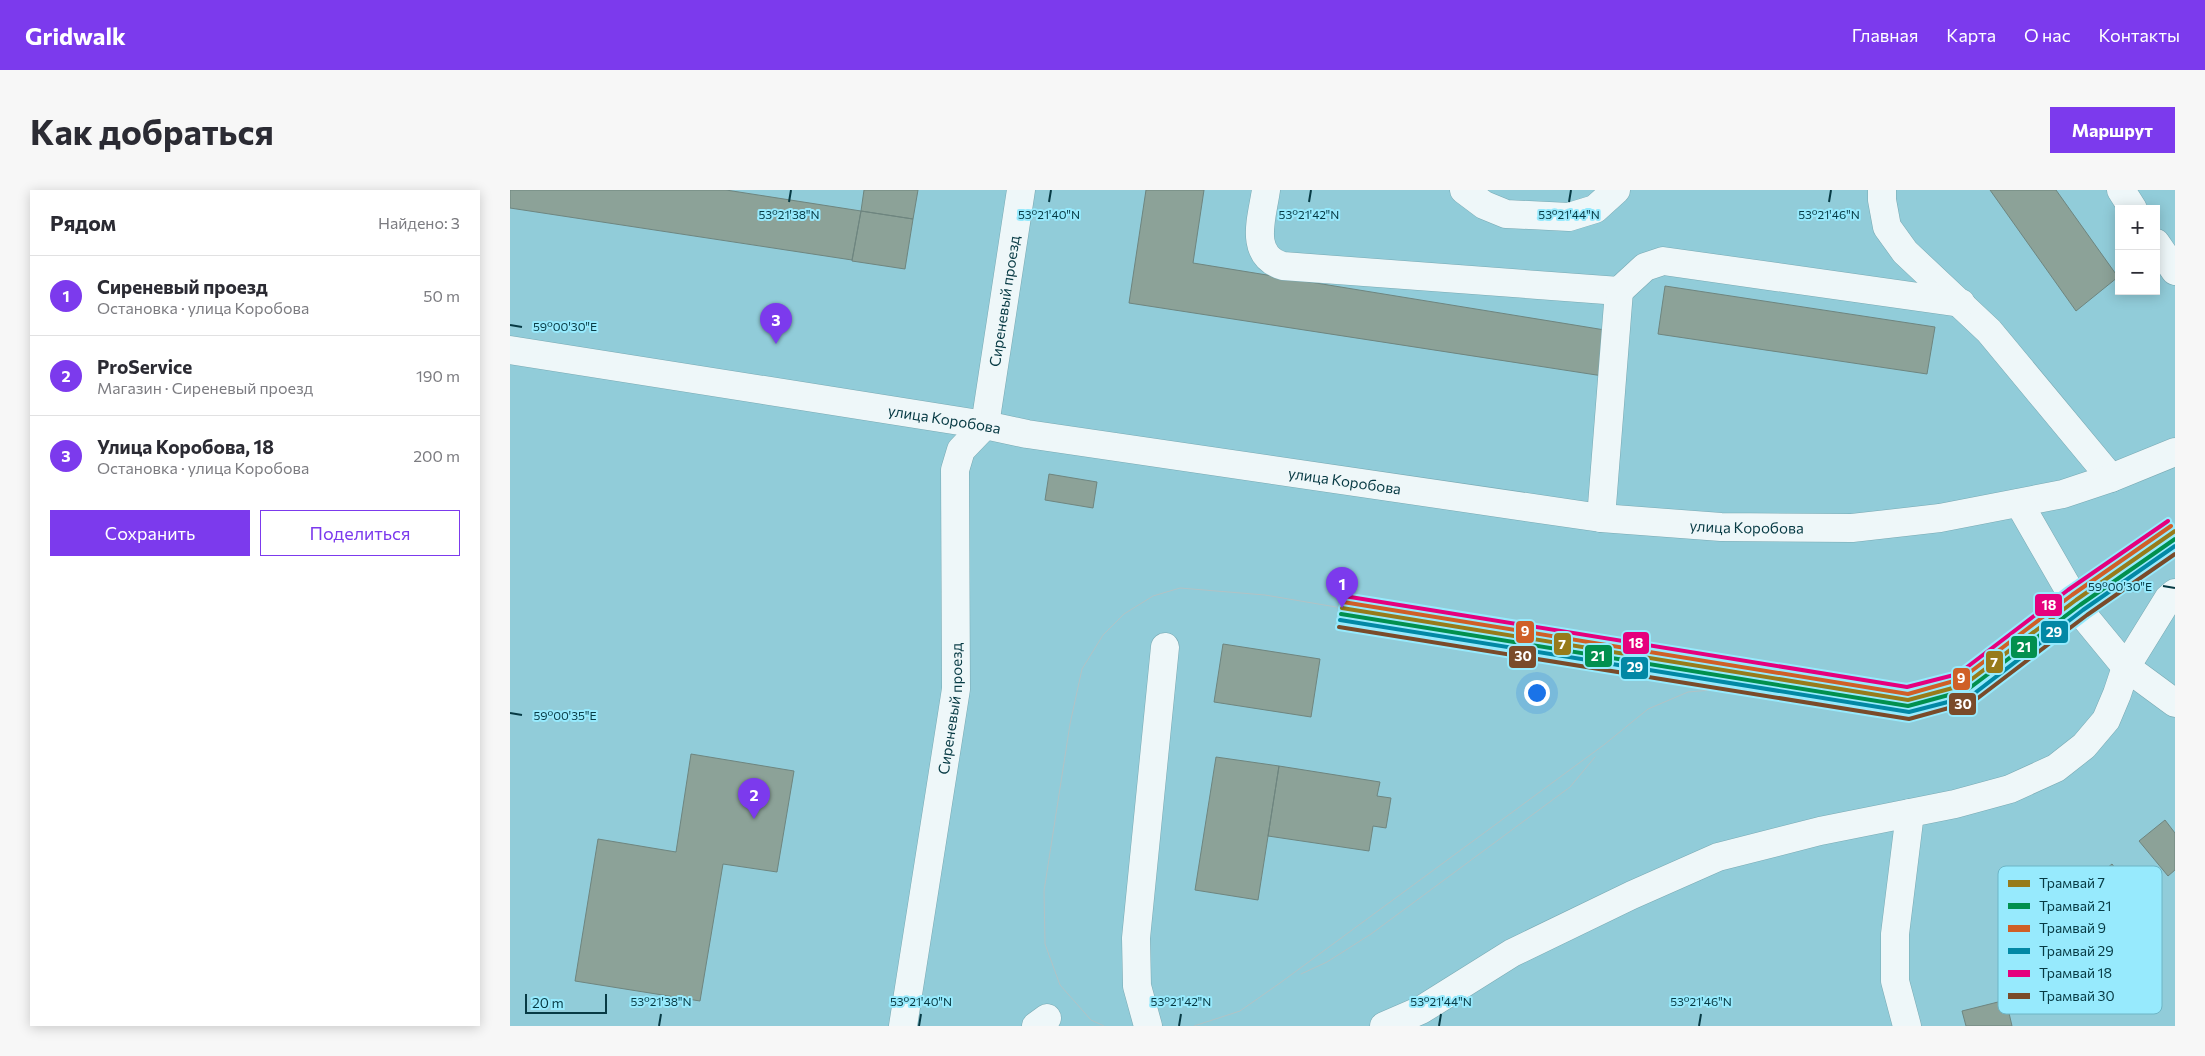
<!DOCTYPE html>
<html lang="ru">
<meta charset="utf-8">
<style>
:root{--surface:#fff;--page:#f7f7f7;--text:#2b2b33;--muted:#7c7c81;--line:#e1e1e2;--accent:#7c3aed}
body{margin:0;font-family:Commissioner,sans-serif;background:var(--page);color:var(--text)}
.controls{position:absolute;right:15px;top:15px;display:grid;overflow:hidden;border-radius:0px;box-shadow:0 2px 12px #0003}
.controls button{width:45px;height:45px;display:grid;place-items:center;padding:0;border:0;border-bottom:1px solid var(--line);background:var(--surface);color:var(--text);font:25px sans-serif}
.scale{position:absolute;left:15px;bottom:12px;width:82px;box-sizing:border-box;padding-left:5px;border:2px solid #073a44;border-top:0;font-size:14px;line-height:18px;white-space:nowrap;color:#073a44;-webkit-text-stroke:4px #97eafd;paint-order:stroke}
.you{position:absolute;left:1026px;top:502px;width:18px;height:18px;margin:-12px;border:4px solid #fff;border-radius:50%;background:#1a73e8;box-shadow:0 0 0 8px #1a73e833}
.badge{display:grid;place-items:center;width:32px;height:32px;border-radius:50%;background:var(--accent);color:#fff;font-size:16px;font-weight:700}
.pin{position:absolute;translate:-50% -41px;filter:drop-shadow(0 1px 2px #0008)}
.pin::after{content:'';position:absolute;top:26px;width:18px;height:15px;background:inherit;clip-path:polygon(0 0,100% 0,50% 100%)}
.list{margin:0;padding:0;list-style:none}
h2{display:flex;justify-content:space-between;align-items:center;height:65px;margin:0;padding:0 20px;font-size:21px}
h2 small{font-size:16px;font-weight:400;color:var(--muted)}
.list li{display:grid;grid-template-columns:32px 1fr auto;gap:15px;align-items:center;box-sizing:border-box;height:80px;padding:0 20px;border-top:1px solid var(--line)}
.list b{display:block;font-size:19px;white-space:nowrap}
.list p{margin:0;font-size:16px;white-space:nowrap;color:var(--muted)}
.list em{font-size:16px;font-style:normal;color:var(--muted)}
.actions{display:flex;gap:10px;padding:15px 20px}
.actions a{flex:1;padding:11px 0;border:1px solid var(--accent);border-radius:0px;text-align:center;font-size:18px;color:var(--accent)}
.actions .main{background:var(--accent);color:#fff}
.map{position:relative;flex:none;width:1665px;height:836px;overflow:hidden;border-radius:0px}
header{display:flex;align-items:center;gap:30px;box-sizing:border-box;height:70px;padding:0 25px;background:var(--accent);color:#fff}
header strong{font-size:24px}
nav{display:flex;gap:28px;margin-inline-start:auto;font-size:18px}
.intro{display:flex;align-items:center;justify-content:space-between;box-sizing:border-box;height:120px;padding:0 30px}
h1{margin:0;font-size:35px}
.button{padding:12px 22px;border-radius:0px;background:var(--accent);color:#fff;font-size:18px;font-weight:700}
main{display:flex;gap:30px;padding:0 30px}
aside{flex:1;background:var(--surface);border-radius:0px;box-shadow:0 2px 12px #0003}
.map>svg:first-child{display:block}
.building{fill:#8ca298;stroke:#6e857f}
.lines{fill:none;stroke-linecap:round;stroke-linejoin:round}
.minor-casing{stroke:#78a9b3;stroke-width:29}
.minor{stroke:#eef7f9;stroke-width:28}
.tram{stroke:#b1c3c6;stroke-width:1}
.tram-1-casing{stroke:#97eafd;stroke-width:8}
.tram-2-casing{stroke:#97eafd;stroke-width:8}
.tram-3-casing{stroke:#97eafd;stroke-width:8}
.tram-4-casing{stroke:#97eafd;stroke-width:8}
.tram-5-casing{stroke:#97eafd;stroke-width:8}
.tram-6-casing{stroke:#97eafd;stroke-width:8}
.tram-1{stroke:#977b1b;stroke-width:4}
.tram-2{stroke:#01904e;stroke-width:4}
.tram-3{stroke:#cf5f27;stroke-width:4}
.tram-4{stroke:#0288a5;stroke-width:4}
.tram-5{stroke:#e5007d;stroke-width:4}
.tram-6{stroke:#7a4b2a;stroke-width:4}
.ticks{fill:none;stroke:#073a44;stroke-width:2}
.labels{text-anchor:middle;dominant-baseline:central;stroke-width:4;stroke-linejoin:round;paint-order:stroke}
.street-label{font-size:15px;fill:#073a44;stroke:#97eafd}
.key{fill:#97eafd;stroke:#6cb5c6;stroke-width:1}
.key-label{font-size:14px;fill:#073a44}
.ticks-label{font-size:12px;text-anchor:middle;fill:#073a44;stroke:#97eafd;stroke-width:4;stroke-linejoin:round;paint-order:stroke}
.line-badge{stroke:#97eafd;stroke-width:2}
.badge-label{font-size:14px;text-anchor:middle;font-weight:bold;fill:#fff}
</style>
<header>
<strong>Gridwalk</strong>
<nav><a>Главная</a><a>Карта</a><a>О нас</a><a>Контакты</a></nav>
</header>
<div class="intro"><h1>Как добраться</h1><a class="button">Маршрут</a></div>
<main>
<aside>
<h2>Рядом<small>Найдено: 3</small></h2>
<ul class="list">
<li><span class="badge">1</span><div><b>Сиреневый проезд</b><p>Остановка · улица Коробова</p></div><em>50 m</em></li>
<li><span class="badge">2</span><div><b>ProService</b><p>Магазин · Сиреневый проезд</p></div><em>190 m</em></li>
<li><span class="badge">3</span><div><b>Улица Коробова, 18</b><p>Остановка · улица Коробова</p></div><em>200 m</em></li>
</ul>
<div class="actions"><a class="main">Сохранить</a><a>Поделиться</a></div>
</aside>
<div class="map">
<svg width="1665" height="836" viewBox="0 0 1665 836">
<rect width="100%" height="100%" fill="#91ccd9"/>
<path class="building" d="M0 0H216L351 21 342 70 0 18Z
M354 0H408L403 29 351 21Z
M636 0H694L683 73 1101 141 1093 186 619 113Z
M1480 0H1546L1608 87 1566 121Z
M351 21 403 29 395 79 342 71Z
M1155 96 1425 137 1417 184 1148 144Z
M539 284 587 292 583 318 535 310Z
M713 454 810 469 801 527 704 512Z
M181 564 284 581 267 682 213 674 190 811 65 791 88 649 166 662Z
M706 567 769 576 748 710 685 700Z
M769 576 870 592 867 606 881 608 876 638 863 636 859 661 758 646Z
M1655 630 1665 643V680L1658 686 1629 651Z
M1602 674 1630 710 1604 730 1576 695Z
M1496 810 1502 836H1456L1452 821Z"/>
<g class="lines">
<defs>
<g id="minor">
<path d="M756 0C752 28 738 65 773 76L1109 101 1091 328"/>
<path d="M954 0 974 15 996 24 1059 27 1085 19 1106 0"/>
<path d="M1372 0V10L1377 37 1395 62 1479 141 1601 288"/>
<path d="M1611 0 1623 19"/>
<path d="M1646 53 1665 81"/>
<path d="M1109 101 1135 77 1153 71 1451 113"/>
<path id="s1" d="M0 160 475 235 517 244 1091 328 1211 337 1342 338 1430 328 1553 304 1601 288 1665 262"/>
<path d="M1509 313 1574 426 1616 477 1658 409 1665 403"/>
<path id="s2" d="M393 836 446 499 445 280 451 260 475 235 511 0"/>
<path d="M526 836 537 828"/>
<path d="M638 836 627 796 626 748 655 457"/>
<path d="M874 836 911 820 1002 763 1122 705 1208 667 1310 641 1445 614 1500 599 1546 578 1574 556 1596 530 1607 504 1616 477 1665 513"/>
<path d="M1397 836 1385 791V744L1400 623"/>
</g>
</defs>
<use href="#minor" class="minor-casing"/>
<use href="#minor" class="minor"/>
<path class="tram" d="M791 784 817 772 861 744 1060 597 1085 567
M594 836 581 830 550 795 535 754 534 701 560 534 572 479 593 445 614 424 643 406 670 398 755 405 832 418
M684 836 730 821 770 793 1095 554 1138 519 1178 502 1224 498 1340 518"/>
<defs>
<path id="tram-1" d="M832 418 1398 510 1454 495 1566 410 1665 341"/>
<path id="tram-2" d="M831 424 1398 516 1457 500 1570 415 1665 349"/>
<path id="tram-3" d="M833 412 1398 504 1451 489 1562 405 1661 336"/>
<path id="tram-4" d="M830 430 1399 522 1461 506 1573 420 1665 356"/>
<path id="tram-5" d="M834 406 1397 497 1448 484 1558 400 1658 331"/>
<path id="tram-6" d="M829 437 1399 529 1464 511 1577 425 1665 364"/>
</defs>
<use href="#tram-1" class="tram-1-casing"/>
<use href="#tram-2" class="tram-2-casing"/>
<use href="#tram-3" class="tram-3-casing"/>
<use href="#tram-4" class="tram-4-casing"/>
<use href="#tram-5" class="tram-5-casing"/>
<use href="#tram-6" class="tram-6-casing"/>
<use href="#tram-1" class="tram-1"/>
<use href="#tram-2" class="tram-2"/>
<use href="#tram-3" class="tram-3"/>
<use href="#tram-4" class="tram-4"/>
<use href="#tram-5" class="tram-5"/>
<use href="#tram-6" class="tram-6"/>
</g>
<path class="ticks" d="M279 12 281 0M539 12 541 0M799 12 801 0M1059 12 1061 0M1319 12 1321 0M0 135 12 137M1653 396 1665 398M0 523 12 525M149 836 151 824M409 836 411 824M669 836 671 824M929 836 931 824M1189 836 1191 824"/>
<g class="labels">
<g class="street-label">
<text stroke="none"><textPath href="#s2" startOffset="741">Сиреневый проезд</textPath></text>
<text stroke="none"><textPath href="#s1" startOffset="440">улица Коробова</textPath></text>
<text stroke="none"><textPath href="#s1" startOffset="845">улица Коробова</textPath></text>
<text stroke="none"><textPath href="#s1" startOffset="1250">улица Коробова</textPath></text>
<text stroke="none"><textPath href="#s2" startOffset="321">Сиреневый проезд</textPath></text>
</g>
</g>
<rect x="1488" y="676" width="164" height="148" rx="8" class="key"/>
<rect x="1498" y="690" width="22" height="7" fill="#977b1b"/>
<rect x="1498" y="713" width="22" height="6" fill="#01904e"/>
<rect x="1498" y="735" width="22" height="7" fill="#cf5f27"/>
<rect x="1498" y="758" width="22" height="6" fill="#0288a5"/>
<rect x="1498" y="780" width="22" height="7" fill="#e5007d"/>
<rect x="1498" y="803" width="22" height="6" fill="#7a4b2a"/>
<g class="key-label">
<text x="1529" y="698">Трамвай 7</text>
<text x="1529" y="721">Трамвай 21</text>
<text x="1529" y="743">Трамвай 9</text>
<text x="1529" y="766">Трамвай 29</text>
<text x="1529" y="788">Трамвай 18</text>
<text x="1529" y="811">Трамвай 30</text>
</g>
<g class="ticks-label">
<text x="279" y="29">53°21'38"N</text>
<text x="539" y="29">53°21'40"N</text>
<text x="799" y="29">53°21'42"N</text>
<text x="1059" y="29">53°21'44"N</text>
<text x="1319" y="29">53°21'46"N</text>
<text x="55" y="141">59°00'30"E</text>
<text x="1610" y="401">59°00'30"E</text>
<text x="55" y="530">59°00'35"E</text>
<text x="151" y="816">53°21'38"N</text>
<text x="411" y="816">53°21'40"N</text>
<text x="671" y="816">53°21'42"N</text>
<text x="931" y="816">53°21'44"N</text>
<text x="1191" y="816">53°21'46"N</text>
</g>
<g class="line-badge">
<rect x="1524" y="403" width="29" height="24" rx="5" fill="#e5007d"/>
<rect x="1005" y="430" width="20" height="24" rx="5" fill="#cf5f27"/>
<rect x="1530" y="430" width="29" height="24" rx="5" fill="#0288a5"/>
<rect x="1112" y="441" width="28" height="24" rx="5" fill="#e5007d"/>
<rect x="1043" y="442" width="19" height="24" rx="5" fill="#977b1b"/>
<rect x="1500" y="445" width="28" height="24" rx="5" fill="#01904e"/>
<rect x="1074" y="454" width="29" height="24" rx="5" fill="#01904e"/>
<rect x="998" y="455" width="29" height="24" rx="5" fill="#7a4b2a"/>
<rect x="1475" y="460" width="19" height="24" rx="5" fill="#977b1b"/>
<rect x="1110" y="466" width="29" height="24" rx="5" fill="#0288a5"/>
<rect x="1442" y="477" width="19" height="24" rx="5" fill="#cf5f27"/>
<rect x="1438" y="502" width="29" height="24" rx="5" fill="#7a4b2a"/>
</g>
<g class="badge-label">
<text x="1539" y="420">18</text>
<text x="1015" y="446">9</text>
<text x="1544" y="447">29</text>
<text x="1126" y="458">18</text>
<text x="1052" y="459">7</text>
<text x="1514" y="462">21</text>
<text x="1088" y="471">21</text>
<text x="1013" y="471">30</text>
<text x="1484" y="477">7</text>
<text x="1125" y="482">29</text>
<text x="1451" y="493">9</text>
<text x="1453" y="519">30</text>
</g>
</svg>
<div class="controls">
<button>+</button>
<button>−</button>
</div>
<div class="scale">20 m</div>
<div class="you"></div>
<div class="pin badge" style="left:832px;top:418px">1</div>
<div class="pin badge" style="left:244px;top:629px">2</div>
<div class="pin badge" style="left:266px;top:154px">3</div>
</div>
</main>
